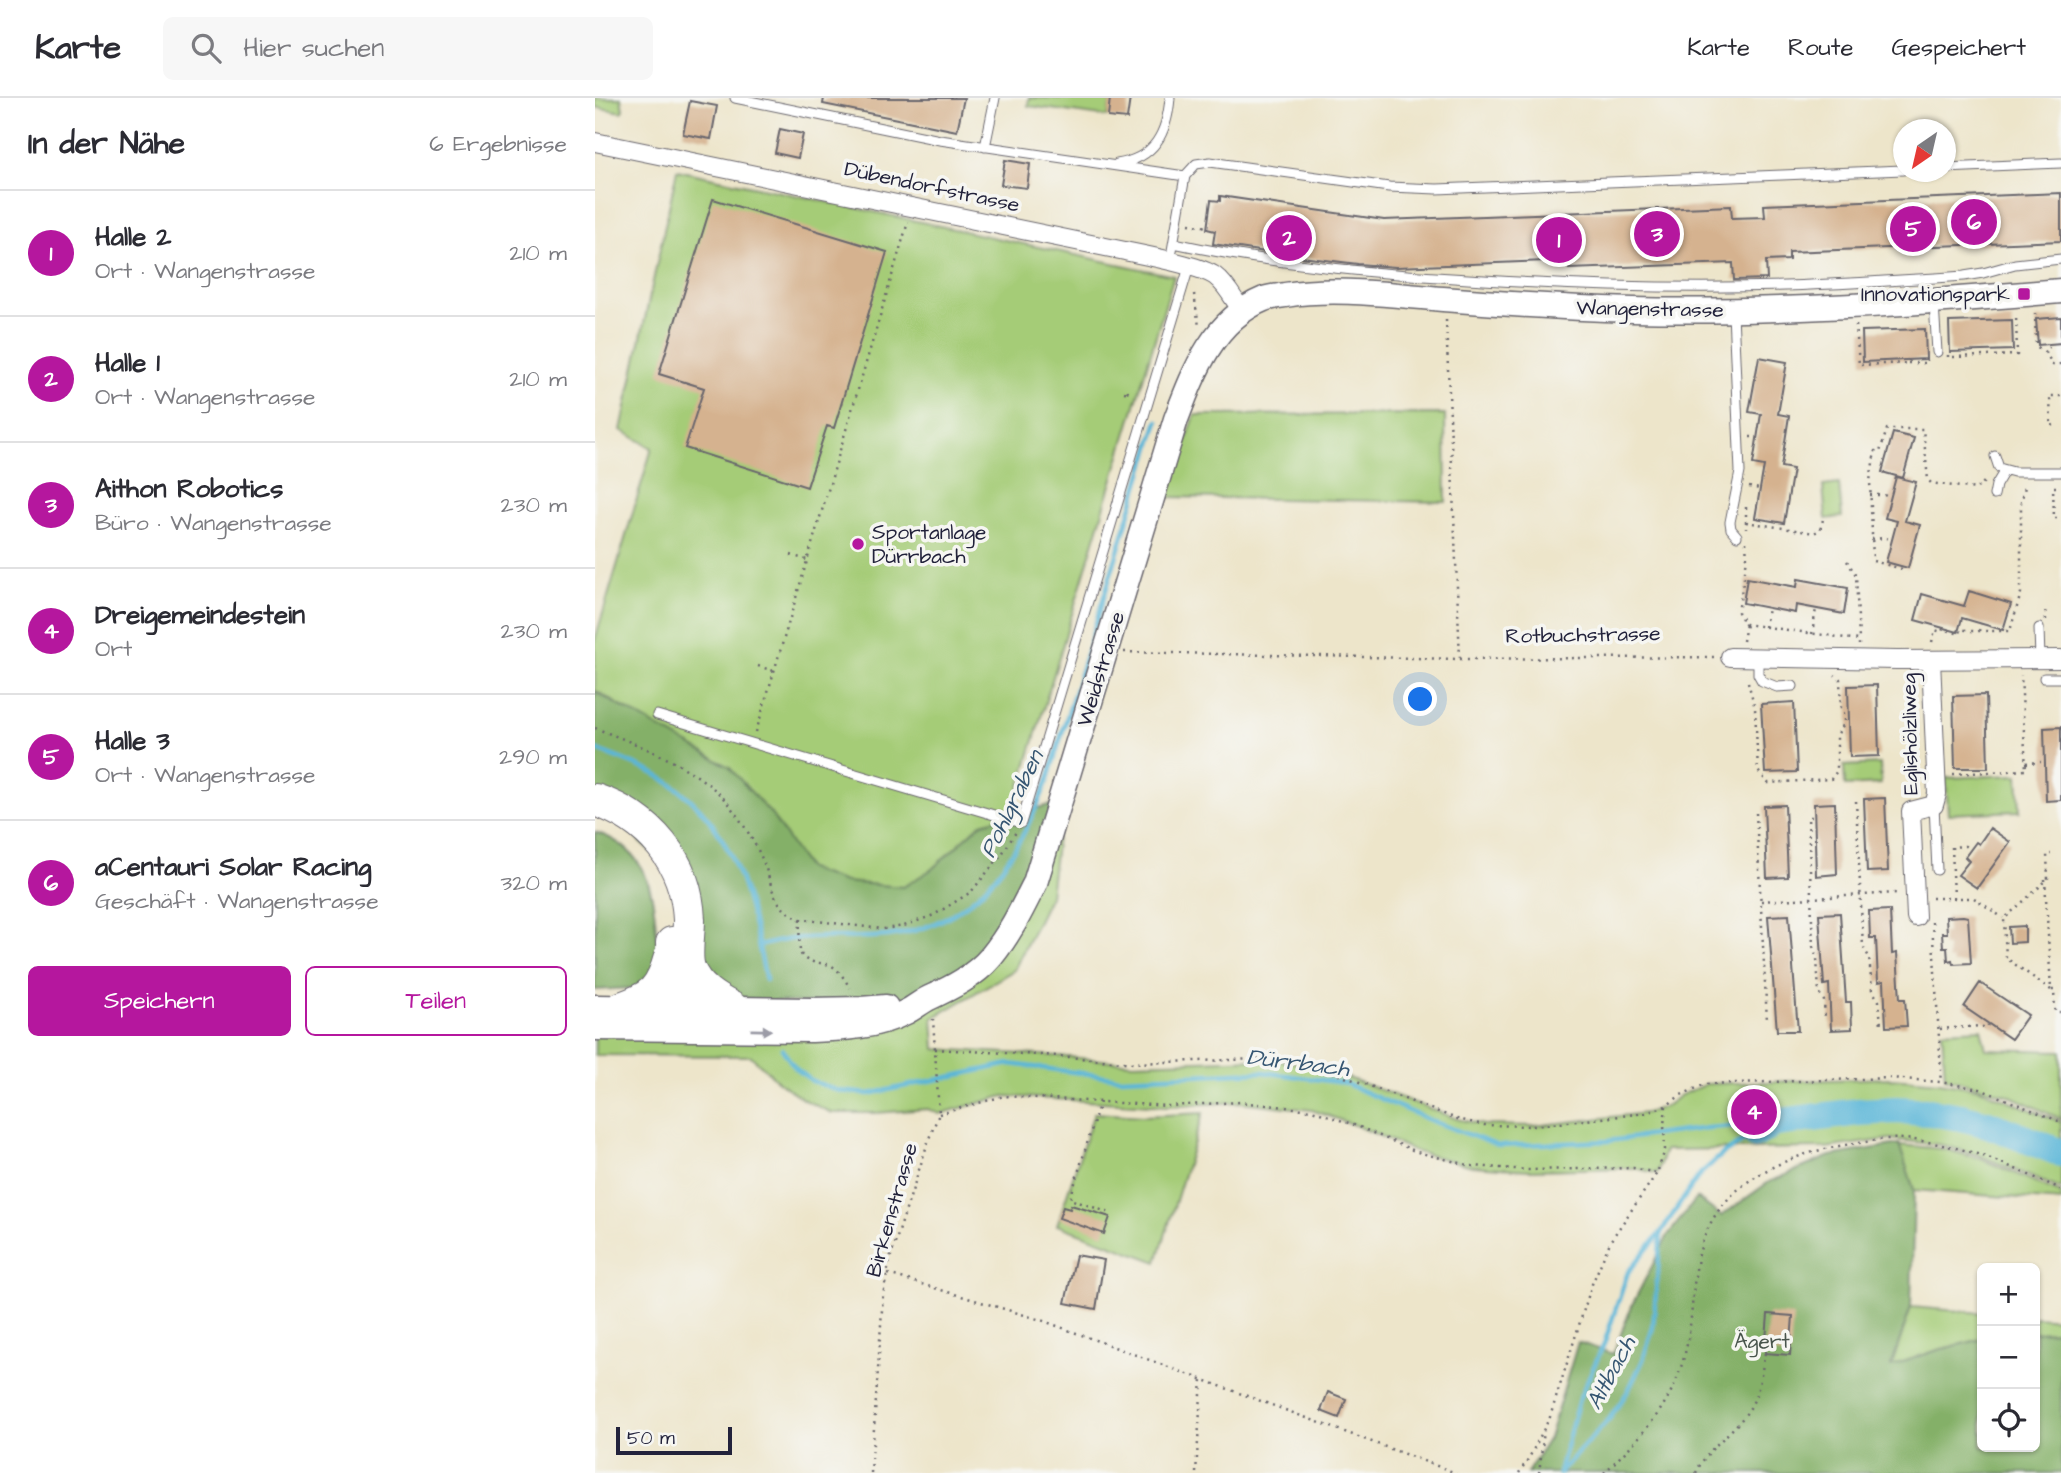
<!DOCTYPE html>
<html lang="de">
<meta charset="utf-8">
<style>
:root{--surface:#fff;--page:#f7f7f7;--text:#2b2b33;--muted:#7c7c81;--line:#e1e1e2;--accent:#b5179e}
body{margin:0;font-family:"Architects Daughter",sans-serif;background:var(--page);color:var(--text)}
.controls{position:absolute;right:21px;bottom:21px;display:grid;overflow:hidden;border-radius:10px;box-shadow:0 2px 5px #0004}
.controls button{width:63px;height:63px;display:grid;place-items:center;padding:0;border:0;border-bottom:2px solid var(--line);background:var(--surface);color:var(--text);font:35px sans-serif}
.compass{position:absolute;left:1298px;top:21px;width:63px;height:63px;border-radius:50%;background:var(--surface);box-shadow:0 2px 5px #0004;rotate:214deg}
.scale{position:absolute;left:21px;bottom:18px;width:116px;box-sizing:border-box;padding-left:7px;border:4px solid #22223b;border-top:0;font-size:19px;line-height:24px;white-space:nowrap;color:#22223b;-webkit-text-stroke:5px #f6f6f2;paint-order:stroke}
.you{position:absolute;left:826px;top:602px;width:24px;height:24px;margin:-18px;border:5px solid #fff;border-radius:50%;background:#1a73e8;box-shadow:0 0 0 10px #1a73e833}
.badge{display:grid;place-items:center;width:46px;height:46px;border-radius:50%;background:var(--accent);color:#fff;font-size:23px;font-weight:700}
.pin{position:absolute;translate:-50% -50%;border:4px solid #fff;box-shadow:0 2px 7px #0006}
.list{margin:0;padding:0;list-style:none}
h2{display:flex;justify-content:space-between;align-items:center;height:91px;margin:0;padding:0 28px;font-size:30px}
h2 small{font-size:23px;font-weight:400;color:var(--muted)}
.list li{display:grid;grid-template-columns:46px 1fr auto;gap:21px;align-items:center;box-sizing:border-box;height:126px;padding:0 28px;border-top:2px solid var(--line)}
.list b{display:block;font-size:26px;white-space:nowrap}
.list p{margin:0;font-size:23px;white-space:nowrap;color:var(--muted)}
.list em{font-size:23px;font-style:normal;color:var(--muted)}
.actions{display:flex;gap:14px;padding:21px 28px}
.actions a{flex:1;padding:16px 0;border:2px solid var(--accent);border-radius:10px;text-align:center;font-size:24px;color:var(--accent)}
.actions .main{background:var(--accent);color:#fff}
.icon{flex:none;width:38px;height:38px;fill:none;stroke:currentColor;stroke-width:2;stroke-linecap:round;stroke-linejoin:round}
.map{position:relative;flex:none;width:1466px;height:1375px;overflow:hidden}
header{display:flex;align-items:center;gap:42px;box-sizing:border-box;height:98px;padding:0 35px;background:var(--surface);border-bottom:2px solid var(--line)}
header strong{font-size:33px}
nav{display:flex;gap:38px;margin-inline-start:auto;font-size:24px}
.search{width:490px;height:63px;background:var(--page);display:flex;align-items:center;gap:18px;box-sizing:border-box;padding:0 24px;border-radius:10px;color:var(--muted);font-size:26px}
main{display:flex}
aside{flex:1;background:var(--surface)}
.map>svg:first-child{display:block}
.green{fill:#a5cc77;stroke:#647759;stroke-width:2}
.forest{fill:#84b068;stroke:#536952;stroke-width:2}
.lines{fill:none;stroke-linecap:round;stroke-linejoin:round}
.stream{stroke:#5ab6d8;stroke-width:4.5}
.river{stroke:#5ab6d8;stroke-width:28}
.building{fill:#d5b28f}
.service-casing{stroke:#69666d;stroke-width:11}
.minor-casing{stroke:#69666d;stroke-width:20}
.secondary-casing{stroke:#69666d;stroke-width:27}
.motorway-casing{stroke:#69666d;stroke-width:34}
.path{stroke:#69666d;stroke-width:2.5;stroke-dasharray:2 5;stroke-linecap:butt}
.service{stroke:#fff;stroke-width:9}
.minor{stroke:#fff;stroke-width:18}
.secondary{stroke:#fff;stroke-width:24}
.motorway{stroke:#fff;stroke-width:32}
.oneway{fill:#9c9ca7}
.poi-dot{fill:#b5179e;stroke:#f6f6f2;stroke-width:2.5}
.labels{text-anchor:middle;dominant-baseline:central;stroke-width:7;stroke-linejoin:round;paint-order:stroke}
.street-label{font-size:21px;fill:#22223b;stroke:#f6f6f2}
.poi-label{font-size:21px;fill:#22223b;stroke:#f6f6f2;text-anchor:end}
.park-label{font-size:21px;fill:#49554d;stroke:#f6f6f2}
.water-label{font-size:23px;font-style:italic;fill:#365672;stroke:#f6f6f2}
</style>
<header>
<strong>Karte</strong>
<div class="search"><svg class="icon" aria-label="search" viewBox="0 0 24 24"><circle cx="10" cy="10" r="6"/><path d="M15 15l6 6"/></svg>Hier suchen</div>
<nav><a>Karte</a><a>Route</a><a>Gespeichert</a></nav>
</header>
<main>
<aside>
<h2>In der Nähe<small>6 Ergebnisse</small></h2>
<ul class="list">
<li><span class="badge">1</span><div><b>Halle 2</b><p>Ort · Wangenstrasse</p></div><em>210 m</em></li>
<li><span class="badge">2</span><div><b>Halle 1</b><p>Ort · Wangenstrasse</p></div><em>210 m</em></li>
<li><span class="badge">3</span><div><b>Aithon Robotics</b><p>Büro · Wangenstrasse</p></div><em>230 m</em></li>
<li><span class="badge">4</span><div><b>Dreigemeindestein</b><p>Ort</p></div><em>230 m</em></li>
<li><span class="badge">5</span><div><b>Halle 3</b><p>Ort · Wangenstrasse</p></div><em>290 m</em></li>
<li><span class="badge">6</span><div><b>aCentauri Solar Racing</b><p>Geschäft · Wangenstrasse</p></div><em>320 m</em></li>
</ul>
<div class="actions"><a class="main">Speichern</a><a>Teilen</a></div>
</aside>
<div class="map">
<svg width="1466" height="1375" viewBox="0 0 1466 1375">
<rect width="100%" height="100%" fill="#f6f6f2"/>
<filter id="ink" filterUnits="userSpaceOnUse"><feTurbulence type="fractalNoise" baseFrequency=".0143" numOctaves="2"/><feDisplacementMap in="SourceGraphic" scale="14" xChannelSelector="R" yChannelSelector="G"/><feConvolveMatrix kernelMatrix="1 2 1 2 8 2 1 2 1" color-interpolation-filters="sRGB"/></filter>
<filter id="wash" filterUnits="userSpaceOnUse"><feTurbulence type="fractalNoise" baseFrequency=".00686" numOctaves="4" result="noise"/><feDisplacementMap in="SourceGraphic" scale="28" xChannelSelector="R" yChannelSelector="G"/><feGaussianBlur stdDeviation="1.57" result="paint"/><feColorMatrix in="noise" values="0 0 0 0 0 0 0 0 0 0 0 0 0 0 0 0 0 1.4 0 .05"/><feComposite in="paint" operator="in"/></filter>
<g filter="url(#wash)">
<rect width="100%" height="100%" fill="#ede5ca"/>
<path class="green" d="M0 0H26L28 12 26 14 0 9Z
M434 0H516L513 19 433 8Z
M82 72 579 178 417 715 345 775 308 789 249 787 208 771 124 669 0 592V542L57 350 26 332Z
M850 316 851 404 572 399 600 317Z
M1244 386 1247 419 1231 421 1228 388Z
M1285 666 1286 686 1250 688 1249 668Z
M1423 677 1425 713 1353 716 1351 680Z
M466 704 455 798 419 872 338 920 340 951 463 958 538 965 666 961 710 966 762 983 862 1021 889 1027 939 1028 1051 1015 1071 1008 1086 997 1111 986 1296 980 1345 984 1385 991 1466 1024V1091L1383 1057 1347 1047 1295 1041 1230 1050 1070 1052 1062 1075 1038 1070 934 1072 877 1068 822 1054 762 1028 717 1012 645 1004 573 1008 409 998 344 1016 333 1011 280 1015H237L211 1003 185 985 156 958 0 957V918L216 912Z
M1386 931 1391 951 1466 953V1021L1413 997 1350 979 1347 933Z
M499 1015 549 1018 608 1015 562 1164 462 1127Z
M1304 1047 1349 1051 1386 1061 1466 1095V1103L1319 1092Z
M1316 1209 1387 1215V1241L1343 1252 1296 1269Z
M1440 1219 1466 1221V1233L1440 1234Z"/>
<path class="forest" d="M0 594 134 669 176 716 213 771 250 784 308 789 337 771 387 725 466 704 440 785 361 887 285 910 117 899 87 782 0 702Z
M0 734C48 749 59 788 61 833 61 845 63 859 58 871 54 878 45 885 39 890L0 892Z
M1304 1046 1319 1092 1316 1209 1296 1268 1343 1252 1387 1241V1349H1440V1234L1466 1233V1375H932L954 1340 983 1244 1018 1256 1038 1205 1073 1137 1102 1100 1126 1118 1174 1084 1235 1058Z"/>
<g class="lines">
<path class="stream" d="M0 651C20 659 41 666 60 676 141 720 153 800 171 882
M164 848C179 844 195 840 211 840 238 838 265 841 292 838 380 828 422 761 452 684L563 323
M187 951 200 970 217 983 244 993 274 996 415 966 526 980 668 974 749 985 837 1023 904 1048 1013 1043 1113 1030 1180 1025
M964 1374 984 1301 1009 1246 1033 1174 1066 1134
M964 1375 1015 1320 1033 1293 1048 1262 1058 1229 1066 1134 1105 1076 1129 1055 1160 1036"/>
<path class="river" d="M1160 1036 1180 1025 1263 1014 1301 1012 1334 1014 1366 1019 1393 1026 1466 1055"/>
</g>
<g id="blocks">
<path class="building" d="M229 0H369L362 33 228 6Z
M515 0H535L532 21 513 19Z
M95 3 122 8 116 41 88 36Z
M185 31 208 36 203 60 180 55Z
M410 62 435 66 432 90 406 87Z
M1466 95V143L1194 154V162L1171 163 1172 181 1139 182 1138 165 974 171V162L801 169 763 166 690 157 618 146 620 133 612 131 616 102 625 103V98L789 122 1136 108 1137 120 1170 119 1169 107Z
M118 101 292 154 239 330 232 328 212 389 90 350 109 290 64 276Z
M1466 219V245L1443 247 1441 221Z
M1417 222 1418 252 1355 254 1354 224Z
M1330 231 1331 261 1268 264 1267 233Z
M1164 259 1192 264 1183 316 1194 318 1186 369 1198 371 1189 425 1160 420 1169 368 1158 366 1166 316 1154 314Z
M1298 335 1319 340 1308 380 1287 374Z
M1301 379 1321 384 1310 423 1325 427 1313 470 1291 464 1302 423 1290 420Z
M1152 480 1202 489 1203 481 1253 490 1249 516 1201 507 1200 515 1148 505Z
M1374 493 1416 506 1408 532 1367 520 1363 534 1320 522 1327 496 1369 508Z
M1282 587 1284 658 1255 659 1253 588Z
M1391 597 1393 670H1360L1358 598Z
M1199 604 1202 674 1170 675 1166 606Z
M1466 629V702L1451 703 1449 630Z
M1290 700 1293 773 1272 774 1269 701Z
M1240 705 1242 776 1221 778 1219 706Z
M1190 707 1193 779 1172 780 1169 708Z
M1395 730 1415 744 1382 790 1363 777 1374 763 1370 759 1381 744 1384 746Z
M1295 812 1297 856 1302 855 1305 901H1310L1312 928 1291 929 1289 883 1283 884 1281 840H1275L1274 813Z
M1245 815 1251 904H1256L1257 931 1236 932 1234 886 1229 887 1224 816Z
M1194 817 1203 933H1182L1173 818Z
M1368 818 1373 819 1376 865 1358 866 1357 862 1353 863 1352 849H1348L1347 835H1352L1351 819Z
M1430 828V844L1415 845 1414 829Z
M1385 885 1433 917 1416 941 1369 909Z
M476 1107 515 1119 509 1136 464 1120 468 1109 475 1111Z
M481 1157 509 1162 501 1211 470 1205Z
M1173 1216 1198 1218 1195 1257 1170 1255Z
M733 1294 751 1301 744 1320 726 1313Z"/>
</g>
</g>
<g filter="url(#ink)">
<use href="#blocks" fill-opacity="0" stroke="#69666d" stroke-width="2"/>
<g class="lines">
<defs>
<path id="service" d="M140 0 345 42 590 78 601 66 615 64 794 89 842 91 1308 72
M390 49 400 0
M522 66C560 60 572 35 575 0
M1350 70 1466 65
M579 145C676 166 774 175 873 181 978 188 1084 191 1190 188 1250 186 1310 182 1369 178L1388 175 1420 166 1466 161
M575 164 590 78
M1339 205 1342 254
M1138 215 1145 374 1135 424 1136 431 1142 438
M1400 358 1404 370 1419 374H1466
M1399 397 1401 387 1410 372
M1444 530 1445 561
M1163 560V576L1167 583 1182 589 1198 588
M1449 580H1466
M62 617 426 725 594 169
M1339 707 1342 772"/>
<path id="minor" d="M0 44 530 153C551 158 605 167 620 178 632 187 639 202 647 213
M1135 559 1302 562 1466 561
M1321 819 1316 713 1339 707 1342 696 1336 562"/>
<path id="secondary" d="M0 909 216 912 266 911 291 909
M0 930 217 932C248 931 282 929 311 914 319 910 326 904 334 900 356 890 380 878 396 859 415 836 427 811 440 785L581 321C599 274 618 222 669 201 675 199 683 198 690 197 741 189 796 197 848 201 911 206 975 210 1038 212 1181 215 1324 205 1466 193"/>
<path id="motorway" d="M0 702C54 720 92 763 94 822 94 835 90 858 94 870 101 890 120 901 137 910
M77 845C78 866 74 890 85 909
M26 910C57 899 66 892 75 859"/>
</defs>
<use href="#service" class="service-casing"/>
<use href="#minor" class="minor-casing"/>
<use href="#secondary" class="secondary-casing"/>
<use href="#motorway" class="motorway-casing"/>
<path class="path" d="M594 126 612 129
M599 196 604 228
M1440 215 1441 248 1450 254 1454 249
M851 222 865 561
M1261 227 1264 267 1313 265 1314 262
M1450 254 1458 267 1466 266
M1353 257V259H1359L1422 257 1421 217
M1313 265H1332V262
M529 294 534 295 533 293 531 295H532
M1459 327 1456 328 1455 298H1466
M1155 339H1162
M1154 389 1165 391
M1275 397H1289L1295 400
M1151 409V431
M1462 420H1459L1458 389H1466
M1151 424 1219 435 1225 432 1229 418
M1277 441 1291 440 1297 442
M1151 444 1152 461 1143 514 1150 526 1264 542V547
M196 457 212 462
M1252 463 1261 477 1264 542
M1307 471 1278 463 1275 383 1280 353 1285 354 1292 331H1328L1333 382 1336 385 1381 391 1389 384
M1451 522 1450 511H1452
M1170 529 1173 510
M1384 533 1386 526
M1217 536 1221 511
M1148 543 1151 526
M1337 544 1340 532 1347 534 1348 531 1365 536 1366 531 1376 533H1415L1426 495V404L1431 385
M529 554 865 561 1121 559
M163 568 179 573
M1153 584 1160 610 1163 673 1173 685 1236 681 1242 673V637L1250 624V617L1246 611 1245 581 1240 577
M0 630C41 646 85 662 119 691 135 704 159 741 167 761 179 787 174 807 205 821L288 831 309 828 339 817 376 794 407 756 421 734
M161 634 313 124
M1431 665 1446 664
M1358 676 1431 672 1426 577
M1261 703 1268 849 1274 859 1277 892 1284 903 1286 927
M1161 715 1172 923
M1217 719H1213L1218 848 1222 860 1224 895 1229 903 1230 922
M1450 781 1456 892H1459L1460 914H1465
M1337 800H1379L1408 820
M1359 800 1357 749 1370 748 1375 751
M1166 803 1302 795
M205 821C205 831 203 846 206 856 211 867 227 863 237 868 245 873 250 882 255 890
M1337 824 1346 973 1345 984
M1456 892 1411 860 1409 821 1453 781 1452 756H1456
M1345 931 1385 928 1391 930 1393 927
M340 951 463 958 538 965 666 961 710 966 762 983 862 1021 889 1027 939 1028 1051 1015 1071 1008 1086 997 1111 986 1296 980 1345 984 1385 991 1466 1024
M505 1004 475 1101 515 1115
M344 1016 409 998 573 1008 645 1004 717 1012 762 1028 822 1054 877 1068 934 1072 1038 1070 1062 1075
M293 1176 446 1222 861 1375
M276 1375 288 1197 295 1161 335 1038 344 1016 338 921
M601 1375 607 1281
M924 1375 935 1358 955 1319 997 1186 1016 1142 1062 1075 1070 1052 1069 1027 1071 1008
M944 1375 949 1333
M1009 1375C1047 1337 1077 1309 1090 1255 1100 1217 1095 1177 1109 1140 1132 1077 1203 1053 1263 1045 1273 1044 1284 1041 1295 1041 1311 1040 1331 1043 1347 1047 1388 1054 1428 1075 1466 1091
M1101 1375C1112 1350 1134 1338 1150 1317 1164 1300 1166 1276 1170 1255"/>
<use href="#service" class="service"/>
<use href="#minor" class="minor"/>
<use href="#secondary" class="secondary"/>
<use href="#motorway" class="motorway"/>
</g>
<defs><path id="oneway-solid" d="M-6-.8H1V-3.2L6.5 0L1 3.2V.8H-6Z" transform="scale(1.75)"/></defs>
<use class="oneway" href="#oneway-solid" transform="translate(166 932) rotate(1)"/>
</g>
<g class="poi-dot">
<rect x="1422" y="189" width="14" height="14" rx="3.5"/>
<circle cx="263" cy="446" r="7"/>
</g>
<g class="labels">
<g class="street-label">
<text transform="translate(337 89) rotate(12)">Dübendorfstrasse</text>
<text transform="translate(1055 211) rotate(1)">Wangenstrasse</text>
<text transform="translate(988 537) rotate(-1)">Rotbuchstrasse</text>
<text transform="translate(506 571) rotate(-73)">Weidstrasse</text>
<text transform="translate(1315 636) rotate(-91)">Eglishölzliweg</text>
<text transform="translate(297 1112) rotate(-74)">Birkenstrasse</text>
</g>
<g class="poi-label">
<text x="1415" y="196">Innovationspark</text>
<text x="277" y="434" text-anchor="start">Sportanlage<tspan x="277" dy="24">Dürrbach</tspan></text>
</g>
<g class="park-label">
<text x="1167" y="1243">Ägert</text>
</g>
<g class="water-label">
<text transform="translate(417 706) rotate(-64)">Pohlgraben</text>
<text transform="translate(703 965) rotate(7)">Dürrbach</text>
<text transform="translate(1016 1275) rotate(-62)">Altbach</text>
</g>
</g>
</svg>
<div class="controls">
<button>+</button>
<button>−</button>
<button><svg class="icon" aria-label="locate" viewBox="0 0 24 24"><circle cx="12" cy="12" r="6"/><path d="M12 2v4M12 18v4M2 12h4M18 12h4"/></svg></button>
</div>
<svg class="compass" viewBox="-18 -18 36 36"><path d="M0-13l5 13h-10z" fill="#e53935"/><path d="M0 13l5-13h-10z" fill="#7c7c81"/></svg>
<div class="scale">50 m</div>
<div class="you"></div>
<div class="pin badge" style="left:964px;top:142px">1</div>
<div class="pin badge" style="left:694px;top:140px">2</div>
<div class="pin badge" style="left:1062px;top:136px">3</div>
<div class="pin badge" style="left:1159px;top:1014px">4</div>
<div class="pin badge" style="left:1318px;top:131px">5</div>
<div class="pin badge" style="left:1379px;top:124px">6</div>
</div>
</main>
